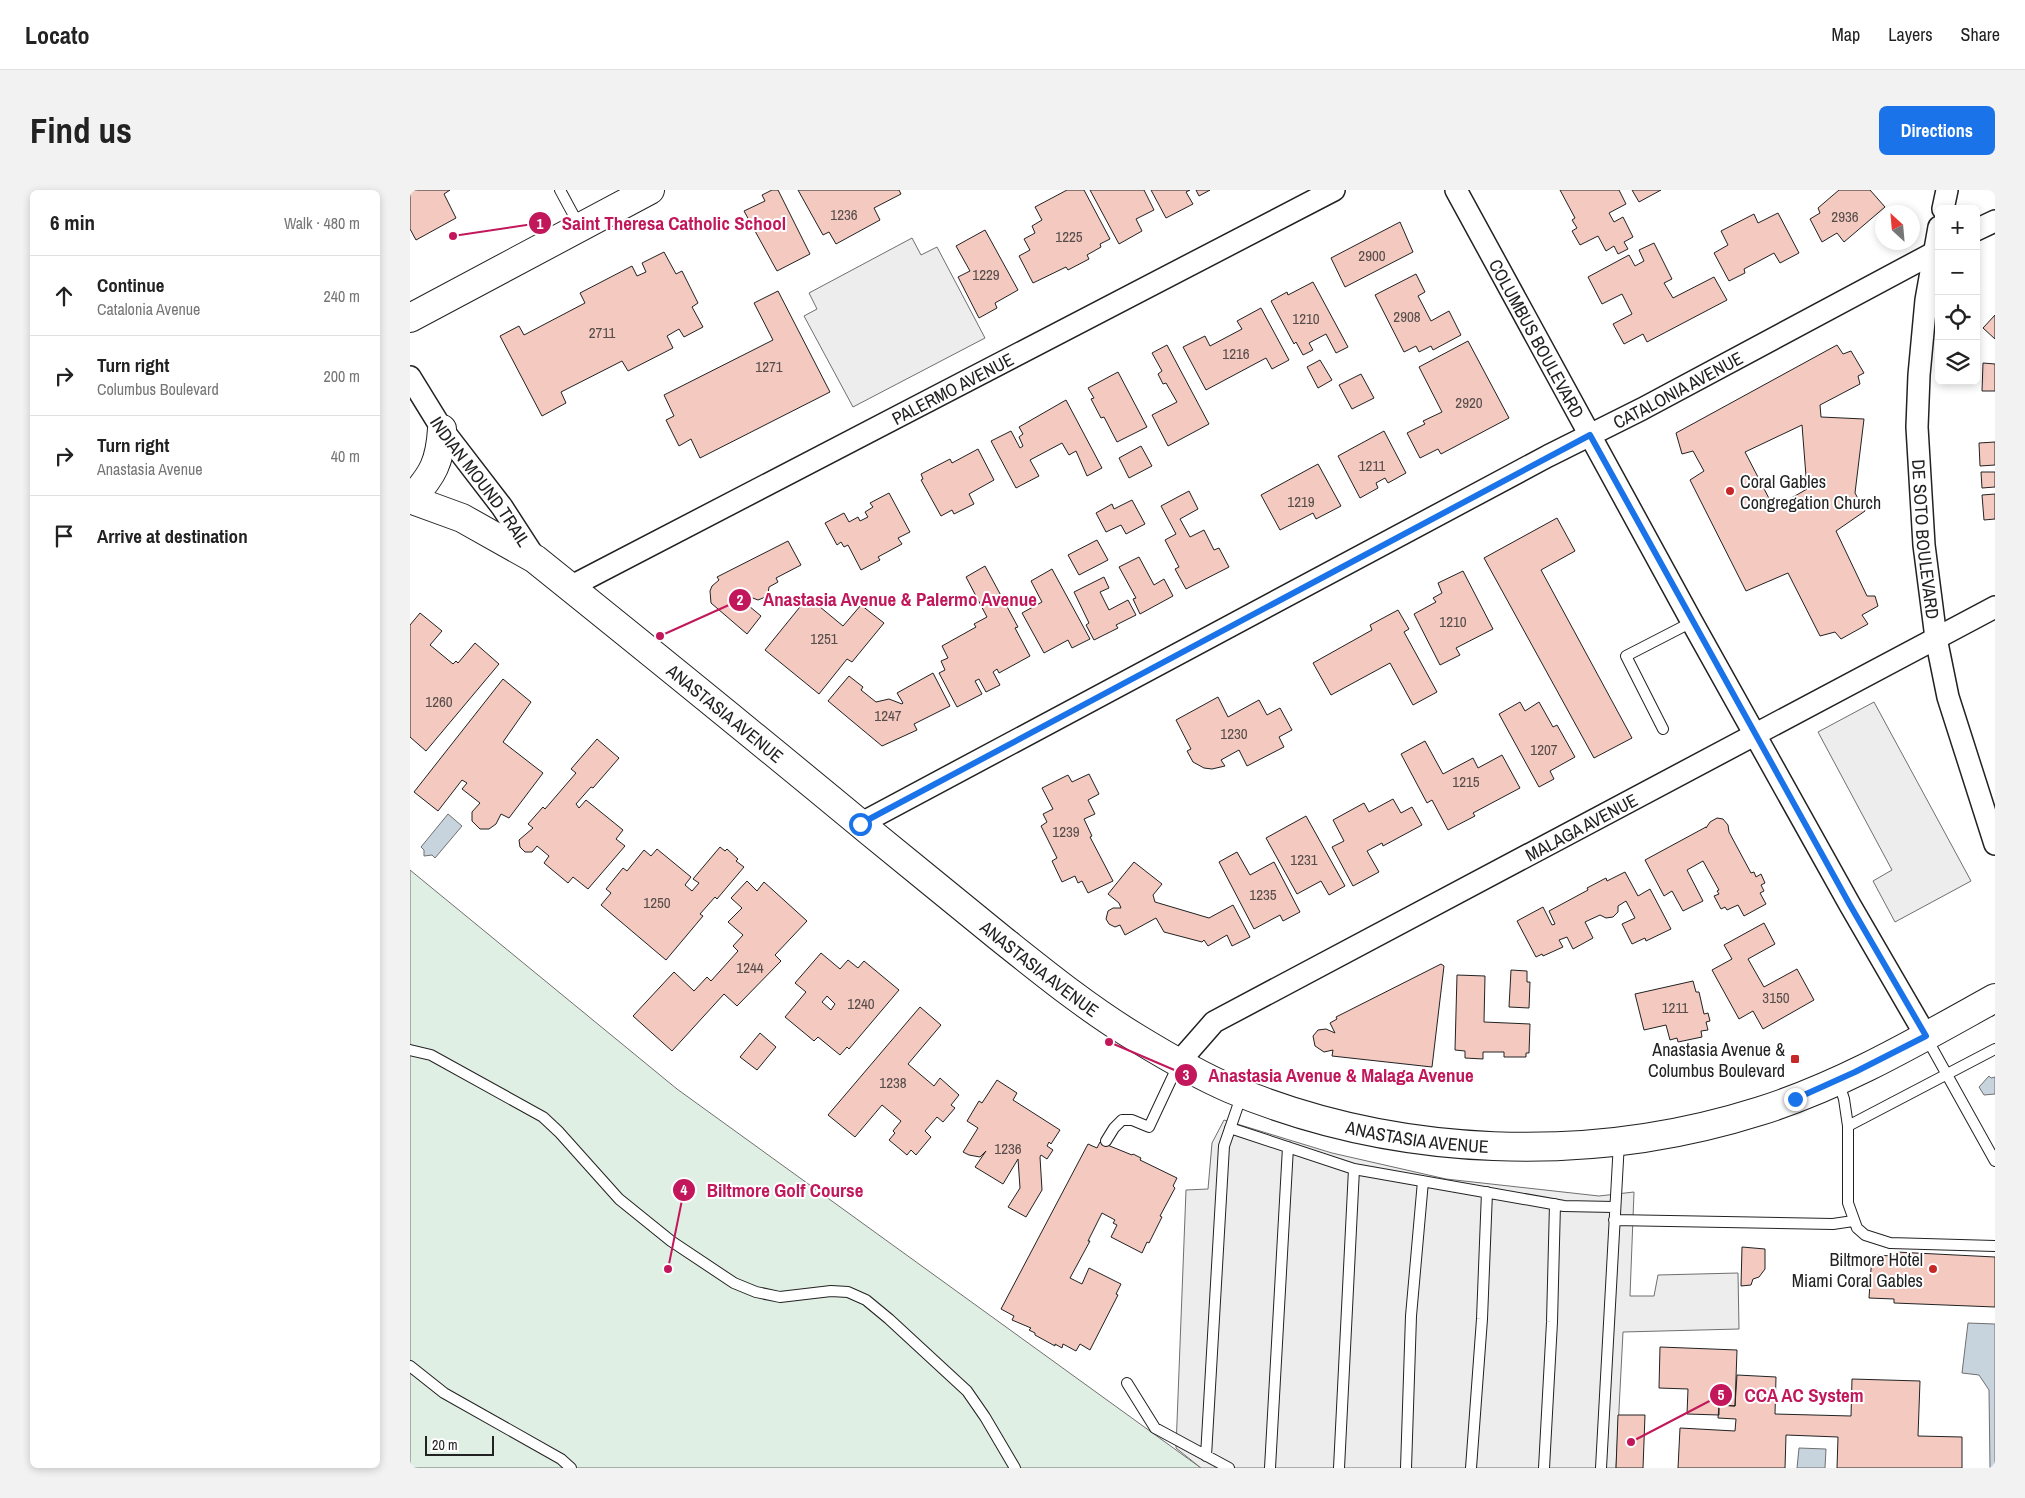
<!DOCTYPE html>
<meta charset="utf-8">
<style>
:root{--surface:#fff;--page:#f2f2f2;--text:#222;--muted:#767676;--line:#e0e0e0;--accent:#1a73e8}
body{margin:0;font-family:"Archivo Narrow",sans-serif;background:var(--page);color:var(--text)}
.controls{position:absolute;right:15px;top:15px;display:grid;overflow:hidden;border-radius:8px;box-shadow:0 2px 8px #0003}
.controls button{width:45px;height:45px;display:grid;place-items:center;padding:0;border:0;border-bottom:1px solid var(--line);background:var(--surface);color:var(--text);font:25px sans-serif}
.compass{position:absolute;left:1465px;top:15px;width:45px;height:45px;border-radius:50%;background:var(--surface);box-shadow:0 2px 8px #0003;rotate:334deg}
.scale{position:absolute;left:15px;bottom:12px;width:69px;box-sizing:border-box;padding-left:5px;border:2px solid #222;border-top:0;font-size:14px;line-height:18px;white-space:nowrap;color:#222;-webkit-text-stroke:4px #fff;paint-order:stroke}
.stop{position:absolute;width:15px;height:15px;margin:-11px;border:4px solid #1a73e8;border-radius:50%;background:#fff}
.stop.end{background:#1a73e8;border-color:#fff;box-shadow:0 1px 5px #0008}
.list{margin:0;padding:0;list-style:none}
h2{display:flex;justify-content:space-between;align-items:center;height:65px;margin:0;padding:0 20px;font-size:21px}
h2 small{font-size:16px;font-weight:400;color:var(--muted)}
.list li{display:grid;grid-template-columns:32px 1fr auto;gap:15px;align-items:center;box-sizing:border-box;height:80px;padding:0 20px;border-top:1px solid var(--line)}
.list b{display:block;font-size:19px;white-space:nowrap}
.list p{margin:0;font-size:16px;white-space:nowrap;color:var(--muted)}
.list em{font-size:16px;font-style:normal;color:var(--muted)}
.icon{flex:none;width:28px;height:28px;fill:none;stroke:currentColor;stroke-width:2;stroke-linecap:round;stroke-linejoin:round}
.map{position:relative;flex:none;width:1585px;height:1278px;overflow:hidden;border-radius:8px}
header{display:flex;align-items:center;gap:30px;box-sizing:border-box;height:70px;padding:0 25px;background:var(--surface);border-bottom:1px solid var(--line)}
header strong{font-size:24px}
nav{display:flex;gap:28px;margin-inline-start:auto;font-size:18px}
.intro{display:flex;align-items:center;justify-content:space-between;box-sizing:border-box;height:120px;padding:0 30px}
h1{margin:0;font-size:35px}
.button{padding:12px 22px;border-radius:8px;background:var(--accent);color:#fff;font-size:18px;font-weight:700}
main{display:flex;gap:30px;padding:0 30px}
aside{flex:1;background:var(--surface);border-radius:8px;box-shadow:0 2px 8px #0003}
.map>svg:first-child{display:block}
.green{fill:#e0efe3;stroke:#6f6f6f}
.parking{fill:#ededed;stroke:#6f6f6f}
.water{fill:#c7d3dd;stroke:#6f6f6f}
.building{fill:#f3c9c0;stroke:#222;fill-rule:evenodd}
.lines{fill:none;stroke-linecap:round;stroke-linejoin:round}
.lane-casing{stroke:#222;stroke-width:12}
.street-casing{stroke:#222;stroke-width:24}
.secondary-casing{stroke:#222;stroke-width:30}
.lane{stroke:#fff;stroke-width:10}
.street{stroke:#fff;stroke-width:21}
.secondary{stroke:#fff;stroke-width:28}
.route{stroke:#1a73e8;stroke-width:6}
.poi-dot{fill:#c62828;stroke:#fff;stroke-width:2}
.labels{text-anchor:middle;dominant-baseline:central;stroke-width:4;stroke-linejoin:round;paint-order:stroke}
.number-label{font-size:15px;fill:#564c4a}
.street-label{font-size:18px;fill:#222;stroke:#fff}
.poi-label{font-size:18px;fill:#222;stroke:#fff;text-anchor:end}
.leader{fill:none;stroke:#c2185b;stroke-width:2}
.callout-dot{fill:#c2185b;stroke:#fff;stroke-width:2}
.mark-label{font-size:15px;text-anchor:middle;font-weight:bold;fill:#fff}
.callout-label{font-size:19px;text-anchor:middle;font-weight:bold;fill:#c2185b;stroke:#fff;stroke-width:4;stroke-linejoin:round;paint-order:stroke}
</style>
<header>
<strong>Locato</strong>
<nav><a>Map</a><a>Layers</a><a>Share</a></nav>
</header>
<div class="intro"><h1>Find us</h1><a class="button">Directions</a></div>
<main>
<aside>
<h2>6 min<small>Walk · 480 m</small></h2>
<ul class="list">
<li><svg class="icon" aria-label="ahead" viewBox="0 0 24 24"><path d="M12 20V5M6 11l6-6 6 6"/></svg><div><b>Continue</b><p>Catalonia Avenue</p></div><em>240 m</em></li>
<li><svg class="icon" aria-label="right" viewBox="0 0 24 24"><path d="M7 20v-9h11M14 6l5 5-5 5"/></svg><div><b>Turn right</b><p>Columbus Boulevard</p></div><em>200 m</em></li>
<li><svg class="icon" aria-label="right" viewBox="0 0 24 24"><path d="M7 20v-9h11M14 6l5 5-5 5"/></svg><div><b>Turn right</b><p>Anastasia Avenue</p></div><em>40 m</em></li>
<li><svg class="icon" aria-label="arrive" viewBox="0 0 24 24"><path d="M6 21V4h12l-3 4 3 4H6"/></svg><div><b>Arrive at destination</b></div></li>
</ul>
</aside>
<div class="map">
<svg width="1585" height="1278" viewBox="0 0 1585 1278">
<rect width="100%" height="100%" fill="#fff"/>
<path class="green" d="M0 680 267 899 791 1278H0Z"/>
<path class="parking" d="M502 48 511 65 527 57 575 148 443 217 394 126 407 119 399 103Z
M1464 512 1561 691 1485 732 1463 691 1482 680 1408 542Z
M814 930 922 963 1036 989 1189 1006 1224 1002 1220 1106H1244L1248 1085 1328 1083 1329 1139 1213 1142 1206 1278H791L766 1258 776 1000 798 999 802 953Z"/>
<path class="water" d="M38 624 52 636 25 668 22 665 14 666V660L11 657Z
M1579 886 1581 888 1585 887V904L1574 905 1569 897Z
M1558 1133 1585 1134V1278H1580L1579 1200 1569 1185 1552 1183Z
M1389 1258 1416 1259 1415 1278H1387Z"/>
<path class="building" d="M0 0H40L34 4 46 28 6 50 0 39Z
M362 0H368L400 64 367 81 334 21 355 11 352 5Z
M388 0H489L491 4 464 18 470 30 426 54 419 42 413 45Z
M657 0H674L700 49 690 54 691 57 677 65 679 69 658 80 656 77 623 93 609 66 620 60 614 49 625 43 622 36 632 30 625 17Z
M680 0H734L744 20 726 29 732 41 709 54Z
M741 0H780L776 2 783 14 756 28Z
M786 0H800L789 6Z
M1150 0H1209L1216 14 1199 23 1204 32 1213 27 1223 47 1214 52 1218 59 1208 64 1204 56 1196 61 1188 46 1170 55 1162 41 1167 38 1162 30 1165 28Z
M1222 0H1251L1229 12Z
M1429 0H1460L1475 17 1434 52 1427 43 1412 52 1400 29 1410 23 1408 18Z
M1368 23 1389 63 1370 73 1364 63 1334 79 1335 83 1319 91 1304 63 1318 55 1311 41 1344 24 1348 33Z
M990 32 1003 62 935 97 921 68Z
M575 40 608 100 585 113 587 118 569 128 548 87 560 81 546 56Z
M1244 53 1262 89 1254 93 1263 108 1304 87 1317 110 1237 152 1233 144 1214 154 1203 134 1222 124 1212 104 1192 114 1178 87 1219 65 1225 76 1234 71 1229 60Z
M254 62 266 84 272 81 288 113 282 117 293 137 274 147 269 139 257 146 263 158 218 181 212 171 151 202 156 213 132 226 90 146 109 136 114 145 175 113 170 103 222 76 227 86 236 82 232 73Z
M1006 84 1015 102 1008 106 1021 131 1039 121 1051 145 1023 160 1021 156 1009 162 1006 156 994 162 965 105Z
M903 92 938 157 926 163 916 144 899 153 903 160 893 165 886 152 884 154 861 111 877 102 878 105Z
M368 101 420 202 290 268 281 249 269 256 256 230 264 226 254 205 363 150 344 113Z
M851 118 879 170 862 179 856 168 796 200 773 157 795 146 800 156 832 139 827 131Z
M1585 125V149L1573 138Z
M1058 151 1099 228 1031 264 1028 259 1010 268 997 243 1015 234 1013 231 1032 222 1009 177Z
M757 155 799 234 758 256 742 225 767 212 756 193 753 194 748 184 752 181 742 163Z
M1427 155 1433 164 1441 161 1454 183 1448 186 1450 194 1410 215 1411 227 1454 229 1445 303 1455 321 1426 341 1457 406H1465L1468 416 1452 425 1458 434 1431 449 1425 442 1410 446 1378 383 1336 401 1280 290 1294 281 1283 261 1272 264 1266 243ZM1392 235 1397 299 1364 318 1335 262Z
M910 170 922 190 908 198 897 177Z
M1573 173 1585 174V201H1572Z
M708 182 737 237 707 252 694 227 691 228 681 209 684 208 678 198Z
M951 184 964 208 942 219 929 195Z
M656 210 692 278 677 286 666 261 659 265 652 253 620 270 629 286 606 298 581 251 601 241 610 258 613 256 609 247 613 244 609 237Z
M974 241 996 283 978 293 975 288 966 293 968 298 950 308 928 266Z
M1585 252V275L1570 276 1569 253Z
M731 256 742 276 719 288 709 268Z
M568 259 584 290 559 304 564 314 544 324 542 320 531 326 511 290 513 289 511 284 540 269 542 273Z
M908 274 931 316 906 329 903 323 870 340 851 305Z
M1571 282H1585V297L1572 298Z
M779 301 788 319 770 329 780 347 794 340 804 360 809 358 819 377 776 399 765 379 769 377 755 350 766 344 751 316Z
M479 303 500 342 488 348 492 354 468 367 470 370 451 380 438 355 434 357 431 352 427 355 415 333 434 323 439 332 448 327 450 331 458 327 455 322 463 317 460 313Z
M1585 304V329L1574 330 1572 305Z
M722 310 735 334 716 344 711 335 696 342 686 323 702 314 704 319Z
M1147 328 1165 361 1131 380 1222 548 1184 568 1074 368Z
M687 350 698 370 669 385 658 365Z
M378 351 391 375 366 388 368 392 359 397 358 404 353 408 348 410 340 407 333 411 351 426 337 444 301 413 300 401 302 396 309 390 307 387Z
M729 367 744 395 754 389 763 406 730 424 723 409 726 408 709 377Z
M575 376 608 437 605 438 620 466 589 483 587 479 583 482 590 495 576 502 569 489 565 491 572 504 547 517 529 483 535 480 531 471 538 468 532 456 566 437 564 434 577 427 556 387Z
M642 379 680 449 662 458 658 450 634 463 612 423 632 412 621 391Z
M1053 381 1083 439 1046 458 1050 465 1030 475 1004 424 1026 412 1023 408 1032 403 1028 393Z
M694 387 699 398 690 402 699 420 718 410 726 425 706 435 708 438 684 450 676 435 679 433 664 402Z
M398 407 433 436 451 415 474 433 442 472 437 469 409 504 355 460Z
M988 420 999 439 994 442 1027 502 1003 515 980 473 921 505 903 473 962 440 960 435Z
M10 423 32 441 20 455 43 474 46 471 48 473 65 453 89 474 16 561 0 547V435Z
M523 483 540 516 504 534 507 540 472 556 418 511 439 486 453 497 451 500 466 512 479 509 492 514 493 513 487 503Z
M93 489 121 512 93 552 133 583 99 628 91 624 86 634 79 639H70L62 631V622L70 613 52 599 57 593 52 590 28 621 4 602Z
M808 507 818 527 849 510 857 525 870 518 882 540 869 547 874 557 837 576 829 560 811 570 815 576 802 579 794 578 783 572 777 561 781 559 766 530Z
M1110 512 1115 521 1129 512 1143 537 1147 535 1165 567 1140 581 1144 589 1129 597 1089 524Z
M187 549 209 568 183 598 181 597 166 614 169 618 176 610 213 640 206 649 215 656 178 699 163 687 158 693 134 673 139 666 127 656 122 662H115L110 657 109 650 123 638 118 634 133 617 135 619 166 583 161 579Z
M1015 551 1033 584 1063 568 1068 578 1092 565 1110 598 1063 623 1065 626 1038 640 1022 610 1017 613 991 564Z
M679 584 689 604 678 610 685 624 674 629 682 646 680 647 703 691 678 703 672 691 668 693 665 686 652 692 642 671 647 668 631 636 637 632 633 624 643 619 632 598 658 585 662 592Z
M983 609 991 623 1002 617 1012 635 973 656 972 653 957 661 969 682 943 696 922 657 934 651 923 630 954 613 959 622Z
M896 626 935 696 919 705 911 691 887 704 856 648Z
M1307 628 1313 629 1318 635 1319 642 1341 683 1344 682 1346 687 1351 684 1355 693 1351 695 1354 701 1350 703 1356 714 1334 726 1328 715 1317 720 1315 717 1311 719 1304 706 1309 704 1307 701 1309 700 1293 671 1277 680 1293 711 1273 721 1262 701 1254 706 1235 670 1296 637V638L1300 632Z
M310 657 315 661 317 659 328 669 326 671 334 677 307 709 305 707 290 724 293 726 256 770 191 715 201 703 196 699 213 678 217 681 234 660 241 666 247 659 281 687 275 695 282 701 289 693 283 689Z
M827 662 840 685 864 672 890 722 873 731 870 725 844 739 809 672Z
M724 672 752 694 743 705 745 712 799 728 823 715 840 747 822 756 817 745 798 756 794 750 792 752 754 742 746 728 715 745 710 735 705 737 699 734 696 729 698 721 703 718H711L709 713 698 704Z
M1215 682 1228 706 1240 699 1261 739 1236 751 1235 748 1222 754 1212 734 1225 728 1216 711 1208 716V722L1203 727 1196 728 1190 725 1175 732 1183 748 1163 759 1157 747 1149 750 1153 757 1133 766 1132 764 1126 767 1107 731 1133 717 1142 735 1145 734 1139 721 1178 700 1177 698 1196 688 1197 691Z
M337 691 347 701 354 692 397 731 365 765 371 771 327 816 314 804 262 861 223 826 264 782 284 801 297 787 301 791 328 761 323 756 333 745 318 732 332 718 321 708Z
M1354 733 1365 754 1338 769 1354 797 1387 779 1404 810 1353 839 1343 821 1329 829 1302 780 1322 769 1314 755Z
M411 763 430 779 438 770 448 778 454 771 489 800 439 859 437 857 430 865 408 847 404 851 375 827 396 802 385 793ZM417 806 425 814 421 820 412 812Z
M1031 774 1034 776 1022 877 922 866 923 860 914 862 905 856 903 846 908 840 916 839 925 843 920 833 927 829 926 827Z
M1101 780 1117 781V792H1120L1119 818 1099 817Z
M1047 785 1075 786 1074 832 1120 834 1119 863H1116V867H1094V862H1073V869L1055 868V861L1045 860Z
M1283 791 1286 802H1289L1294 824 1298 823 1300 831 1296 832 1298 840 1291 841 1292 847 1268 852 1267 848 1260 850 1256 835 1234 840 1225 804Z
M510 817 531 835 498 874 524 896 530 888 549 905 541 915 545 918 533 932 527 927 515 941 521 947 506 965 501 960 497 965 479 950 485 943 483 941 491 931 472 915 445 947 418 925Z
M350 843 366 857 347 880 330 867Z
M587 890 607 903 603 910 650 940 641 954 639 952 637 956 643 960 637 969 631 965 630 967 632 1000 616 1027 598 1017 610 998 608 969 593 994 565 977 576 961 570 967 559 965 553 962 568 938 557 931 569 911 572 913Z
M690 952 722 965 723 964 731 968 730 970 767 988 763 996 765 998 750 1026 752 1027 739 1053 737 1052 732 1063 701 1047 707 1035 703 1033 705 1030 692 1023 678 1051H680L660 1088 672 1094 679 1078 711 1094 706 1104 708 1105 680 1160 670 1154 666 1161 653 1154 652 1158 645 1154V1156L625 1145V1143L619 1140 621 1138 602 1130 604 1126 591 1119 678 954 687 958Z
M1332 1057 1355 1059V1079L1349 1087 1343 1089 1341 1095 1331 1096Z
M1486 1062 1585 1067V1117L1484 1113V1109L1459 1108 1462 1065 1485 1066Z
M1250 1157 1327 1160 1325 1216 1309 1215V1225L1277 1224 1278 1199 1249 1198Z
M1327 1185 1366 1187 1365 1224 1441 1226 1442 1189 1510 1191 1508 1246 1552 1247V1278H1427L1428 1247 1376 1245 1375 1278H1268L1270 1238 1325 1241 1326 1229 1308 1228 1309 1215 1325 1216Z
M1208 1225H1235L1233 1278H1206Z"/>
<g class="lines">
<defs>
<path id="lane" d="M150 0 170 37
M1253 539 1216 466 1282 432
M1516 847 1585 971
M0 860 21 865 133 927 149 942 209 1009 261 1051 324 1093 346 1102 370 1107 421 1101 438 1102 456 1110 479 1129 557 1201 575 1227 605 1278
M1428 891 1434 909 1438 936V1013L1447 1038 1455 1045 1480 1053 1585 1056
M1438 936 1585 859
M820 938 944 979 1154 1016 1204 1017
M696 951 704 938 712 930H722L739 937 769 873
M1204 1030 1423 1034 1443 1031
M0 1176 34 1203 151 1269 161 1278
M717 1193 745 1238 819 1278
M796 1266 814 956 832 904
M860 1278 878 957
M929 1278 944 979
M996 1278 1001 1126 1013 991
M1061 1278 1072 1129 1077 1002
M1134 1278 1142 1132 1145 1014
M1191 1278 1209 952"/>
<g id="street">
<path id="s1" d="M1046 0 1282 432 1440 715 1516 846"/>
<path d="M1533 19 1537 0"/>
<path id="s2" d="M1529 37 1516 110 1509 185 1507 237 1514 355 1526 448 1538 507 1585 654"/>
<path d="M1566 40 1585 31"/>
<path id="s3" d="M0 187 32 239 92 317 125 368"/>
<path id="s4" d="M160 397 924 0"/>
<path id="s5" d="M450 634 1138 266 1232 219 1529 60"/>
<path id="s6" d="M769 872 804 832 1585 417"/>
</g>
<g id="secondary">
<path d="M0 128 240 0"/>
<path id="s7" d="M0 309 52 328 125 369C237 459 348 549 459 641 502 676 546 712 589 747 633 782 677 818 725 847 756 866 788 885 821 899 986 968 1180 975 1350 921 1433 895 1509 850 1585 808"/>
<path d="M1 309C23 285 30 272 32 239"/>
</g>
</defs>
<use href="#lane" class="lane-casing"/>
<use href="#street" class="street-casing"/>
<use href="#secondary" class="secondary-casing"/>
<use href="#lane" class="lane"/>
<use href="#street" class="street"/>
<use href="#secondary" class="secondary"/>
</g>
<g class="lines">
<path class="route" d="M450 634 1180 245 1440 715 1516 846 1445 882 1385 909"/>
</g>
<g class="poi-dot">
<circle cx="1320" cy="301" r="5"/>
<rect x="1380" y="864" width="10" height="10" rx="2.5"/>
<circle cx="1523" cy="1079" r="5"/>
</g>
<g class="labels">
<g class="number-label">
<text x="434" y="24">1236</text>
<text x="1435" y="26">2936</text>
<text x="659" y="46">1225</text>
<text x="962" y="65">2900</text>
<text x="576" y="84">1229</text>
<text x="997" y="126">2908</text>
<text x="896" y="128">1210</text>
<text x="192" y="142">2711</text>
<text x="826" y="163">1216</text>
<text x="359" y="176">1271</text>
<text x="1059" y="212">2920</text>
<text x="962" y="275">1211</text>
<text x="891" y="311">1219</text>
<text x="1043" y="431">1210</text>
<text x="414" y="448">1251</text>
<text x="29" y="511">1260</text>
<text x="478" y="525">1247</text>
<text x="824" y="543">1230</text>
<text x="1134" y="559">1207</text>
<text x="1056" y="591">1215</text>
<text x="656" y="641">1239</text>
<text x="894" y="669">1231</text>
<text x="853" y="704">1235</text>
<text x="247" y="712">1250</text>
<text x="340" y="777">1244</text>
<text x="1366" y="807">3150</text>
<text x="451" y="813">1240</text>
<text x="1265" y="817">1211</text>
<text x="483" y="892">1238</text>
<text x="598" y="958">1236</text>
</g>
<g class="street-label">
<text stroke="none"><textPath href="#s1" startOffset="169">COLUMBUS BOULEVARD</textPath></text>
<text stroke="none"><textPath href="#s4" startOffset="431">PALERMO AVENUE</textPath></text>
<text stroke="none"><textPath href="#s5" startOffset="926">CATALONIA AVENUE</textPath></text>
<text stroke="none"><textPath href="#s3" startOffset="126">INDIAN MOUND TRAIL</textPath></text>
<text stroke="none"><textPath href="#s2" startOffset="314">DE SOTO BOULEVARD</textPath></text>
<text stroke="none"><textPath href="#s7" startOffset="384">ANASTASIA AVENUE</textPath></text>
<text stroke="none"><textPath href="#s6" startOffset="469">MALAGA AVENUE</textPath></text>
<text stroke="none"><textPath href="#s7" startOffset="789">ANASTASIA AVENUE</textPath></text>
<text stroke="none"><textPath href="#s7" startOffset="1209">ANASTASIA AVENUE</textPath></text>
</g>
<g class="poi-label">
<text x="1330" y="291" text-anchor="start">Coral Gables<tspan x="1330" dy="21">Congregation Church</tspan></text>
<text x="1375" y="859">Anastasia Avenue &amp;<tspan x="1375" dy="21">Columbus Boulevard</tspan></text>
<text x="1513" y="1069">Biltmore Hotel<tspan x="1513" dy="21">Miami Coral Gables</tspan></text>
</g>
</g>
<path class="leader" d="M43 46L130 33M250 446L330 410M699 852L776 885M258 1079L274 1000M1221 1252L1311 1205"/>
<g class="callout-dot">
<circle cx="43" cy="46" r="5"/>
<circle cx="250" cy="446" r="5"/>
<circle cx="699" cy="852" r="5"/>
<circle cx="258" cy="1079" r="5"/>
<circle cx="1221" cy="1252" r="5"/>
<circle cx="130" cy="33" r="12"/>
<circle cx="330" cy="410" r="12"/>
<circle cx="776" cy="885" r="12"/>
<circle cx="274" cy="1000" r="12"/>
<circle cx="1311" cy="1205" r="12"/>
</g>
<g class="mark-label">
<text x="130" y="39">1</text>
<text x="330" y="415">2</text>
<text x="776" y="890">3</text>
<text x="274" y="1005">4</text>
<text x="1311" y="1210">5</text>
</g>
<g class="callout-label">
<text x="264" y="40">Saint Theresa Catholic School</text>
<text x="490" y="416">Anastasia Avenue &amp; Palermo Avenue</text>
<text x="931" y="892">Anastasia Avenue &amp; Malaga Avenue</text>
<text x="375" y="1007">Biltmore Golf Course</text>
<text x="1394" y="1212">CCA AC System</text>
</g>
</svg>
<div class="controls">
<button>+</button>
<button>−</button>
<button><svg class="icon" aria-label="locate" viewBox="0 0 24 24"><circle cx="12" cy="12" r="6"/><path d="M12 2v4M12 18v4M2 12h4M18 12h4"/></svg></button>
<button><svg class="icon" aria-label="layers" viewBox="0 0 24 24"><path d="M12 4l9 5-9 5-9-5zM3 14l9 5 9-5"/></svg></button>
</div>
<svg class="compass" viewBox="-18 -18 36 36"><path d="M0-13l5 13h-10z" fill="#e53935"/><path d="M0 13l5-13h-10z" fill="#767676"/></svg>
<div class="scale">20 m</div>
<div class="stop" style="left:450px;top:634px"></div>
<div class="stop end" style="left:1385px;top:909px"></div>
</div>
</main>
